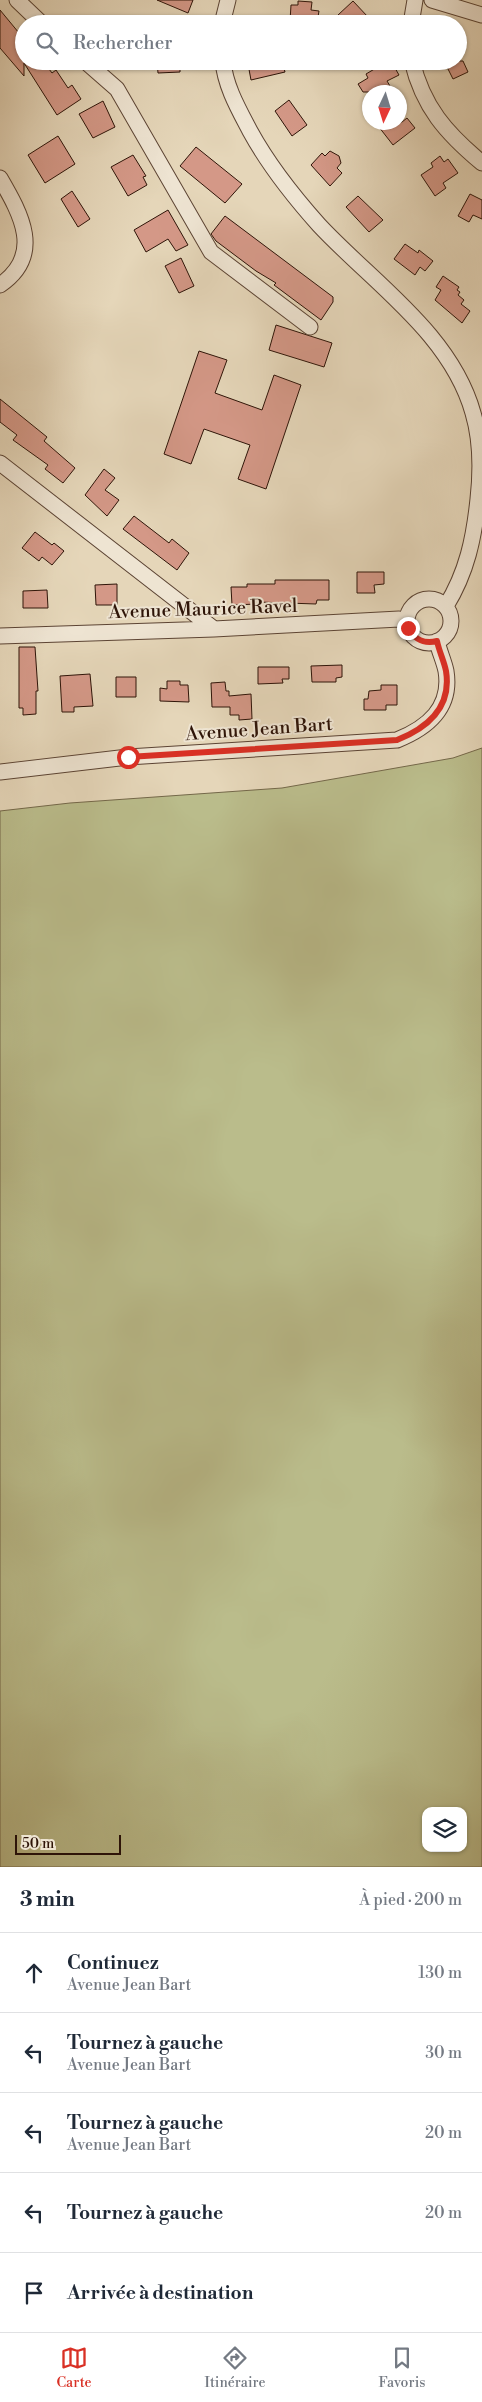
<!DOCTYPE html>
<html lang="fr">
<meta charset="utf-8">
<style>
:root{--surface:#fff;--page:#f2f2f3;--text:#1f2937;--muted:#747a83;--line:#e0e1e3;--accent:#d93025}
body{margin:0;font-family:"Libre Bodoni",serif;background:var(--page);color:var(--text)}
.controls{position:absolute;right:15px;bottom:15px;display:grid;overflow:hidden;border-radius:10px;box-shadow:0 1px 4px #0004}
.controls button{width:45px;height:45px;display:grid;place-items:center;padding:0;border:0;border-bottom:1px solid var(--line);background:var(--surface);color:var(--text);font:25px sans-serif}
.compass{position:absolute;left:362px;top:85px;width:45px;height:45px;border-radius:50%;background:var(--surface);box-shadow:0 1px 4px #0004;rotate:184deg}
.scale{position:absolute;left:15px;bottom:12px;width:106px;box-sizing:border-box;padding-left:5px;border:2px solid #2e1408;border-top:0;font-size:14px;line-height:18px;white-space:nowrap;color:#2e1408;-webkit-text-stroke:4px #eee4d2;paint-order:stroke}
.stop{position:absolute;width:15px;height:15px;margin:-11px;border:4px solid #d93025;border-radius:50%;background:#fff}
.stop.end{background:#d93025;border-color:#fff;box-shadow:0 1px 5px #0008}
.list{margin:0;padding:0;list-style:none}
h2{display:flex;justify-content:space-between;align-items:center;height:65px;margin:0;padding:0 20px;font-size:21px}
h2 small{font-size:16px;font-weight:400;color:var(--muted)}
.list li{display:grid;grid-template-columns:32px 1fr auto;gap:15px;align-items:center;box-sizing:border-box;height:80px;padding:0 20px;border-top:1px solid var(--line)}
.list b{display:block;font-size:19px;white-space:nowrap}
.list p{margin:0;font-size:16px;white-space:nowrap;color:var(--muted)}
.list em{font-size:16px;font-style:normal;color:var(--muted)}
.icon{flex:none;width:28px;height:28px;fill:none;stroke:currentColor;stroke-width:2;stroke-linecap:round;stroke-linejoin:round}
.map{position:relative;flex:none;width:482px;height:1867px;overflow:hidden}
.search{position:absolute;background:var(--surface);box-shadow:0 1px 4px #0004;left:15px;right:15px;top:15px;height:55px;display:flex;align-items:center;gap:12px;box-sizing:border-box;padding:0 18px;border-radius:28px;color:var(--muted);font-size:19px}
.sheet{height:465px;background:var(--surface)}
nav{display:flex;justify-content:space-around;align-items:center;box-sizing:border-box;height:70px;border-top:1px solid var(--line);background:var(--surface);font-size:14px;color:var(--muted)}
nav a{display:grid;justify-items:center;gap:2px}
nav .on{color:var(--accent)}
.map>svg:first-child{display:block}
.green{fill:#babc8b;stroke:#74684a;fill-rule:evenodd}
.building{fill:#d49887;stroke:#2e1408}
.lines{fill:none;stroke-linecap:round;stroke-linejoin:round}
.street-casing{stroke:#5c4434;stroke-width:17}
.street{stroke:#eee4d2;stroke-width:15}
.route{stroke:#d93025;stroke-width:6}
.labels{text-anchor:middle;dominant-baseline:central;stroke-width:4;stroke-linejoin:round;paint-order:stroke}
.street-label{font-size:19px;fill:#2e1408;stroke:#eee4d2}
</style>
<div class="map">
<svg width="482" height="1867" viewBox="0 0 482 1867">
<rect width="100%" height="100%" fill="#e5d6b9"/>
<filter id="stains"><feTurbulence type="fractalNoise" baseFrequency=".004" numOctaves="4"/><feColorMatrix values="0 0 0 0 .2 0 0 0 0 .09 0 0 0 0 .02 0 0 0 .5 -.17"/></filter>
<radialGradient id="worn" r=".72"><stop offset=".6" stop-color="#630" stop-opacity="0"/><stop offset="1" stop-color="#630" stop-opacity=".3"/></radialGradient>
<path class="green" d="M482 748V1867H0V811L70 803 282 788 453 758ZM426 1811H463V1848H426Z"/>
<path class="building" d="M157 0H193L188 13Z
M298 1 312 2 311 10 319 11 317 23 290 21 291 5H298Z
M353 1 368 17 362 24H345L338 15Z
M0 10 24 39V61H43L52 73 56 70 68 88 72 85 81 99 57 115 24 63V76L0 48Z
M157 61H180V72L158 73Z
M260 61H282L285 72 251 80 248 64Z
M388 61H391L399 75 387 81 390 86 378 92H363L358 84 368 78 366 74Z
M444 61H463L468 72 453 79Z
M289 100 307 125 292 136 275 111Z
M103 101 115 127 93 138 79 114Z
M407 118 415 128 393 145 375 122H402Z
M58 136 75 164 45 183 28 155Z
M196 147 242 184 225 203 180 166Z
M330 151 339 156 341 163 337 168 342 173 330 186 311 165 322 153 325 156Z
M133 155 146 176 143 177 147 185 128 196 111 167Z
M440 156 444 162 448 159 458 173 443 183 446 188 435 196 421 175 433 167 431 163Z
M72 191 90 219 78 227 61 199Z
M470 194 482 200V219L473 215 469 222 458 216Z
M358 196 383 220 369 232 346 207Z
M168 210 188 245 176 251 168 239 146 252 134 230Z
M225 216 333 297V302L321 320 274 285 276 283 256 271 216 241 211 234Z
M405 244 418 253 419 250 433 261 425 271 420 267 415 275 394 259Z
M181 258 194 286 179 293 165 266Z
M443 276 459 287 457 290 460 292 458 295 464 300 461 304 470 311 462 323 435 300 441 290 436 287Z
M276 325 332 343 324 367 269 350Z
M199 351 227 360 215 393 262 410 274 375 301 385 266 489 238 479 250 445 204 429 191 464 164 454Z
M0 399 47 437 44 441 75 468 63 483 45 469 48 465 13 440 17 435 0 422Z
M104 469 115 478 105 490 119 500 107 516 85 495Z
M134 516 169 543 172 539 189 553 177 570 123 529Z
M35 532 52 545 54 543 64 551 52 565 42 557 39 561 22 548Z
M357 572H384V584L374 585 375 593H357Z
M275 580H329V600H317L316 604 258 602V604L232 605 231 587H247V584H275Z
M117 584V605H96L95 585Z
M47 590 48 608H23V591Z
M19 647H35L38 691H36V714L23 715V708H19Z
M342 665V677L336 678V682H312L311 666Z
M258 667H289V679H282L283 683 258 684Z
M90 674 93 706 74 707V712H62L60 676Z
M116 677H136V697H116Z
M167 681H180V685H188L189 702 160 701V688L167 689Z
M225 682 226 691H229V696L251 694 252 719 239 720V715H230V707H212L211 683Z
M381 685H397V705H386V710H364V699H368L369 691 381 690Z"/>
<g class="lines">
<defs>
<path id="street" d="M17 0 42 24
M432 0 482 15
M222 24 228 0
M411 24 415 0
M85 61 117 89 211 252 310 327
M223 61C225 86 239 110 250 131 268 164 294 197 319 225 373 283 451 334 473 413 481 440 481 472 478 499 474 538 467 572 446 606
M412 61C423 107 446 133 482 163
M0 178C21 214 44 255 0 285
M0 463 214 629
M407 621a22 22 0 1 1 44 0a22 22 0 1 1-44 0Z
M0 636 214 629 399 619 407 621
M0 772 128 757 397 740C427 728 452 708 446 671 444 661 439 651 437 641"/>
</defs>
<use href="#street" class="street-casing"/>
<use href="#street" class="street"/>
</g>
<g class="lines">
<path class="route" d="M128 757 397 740C427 728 452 708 446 671 444 661 439 651 437 641 424 644 415 640 408 628"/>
</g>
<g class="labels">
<g class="street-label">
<text transform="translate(203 609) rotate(-2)">Avenue Maurice Ravel</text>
<text transform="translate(259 729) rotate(-4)">Avenue Jean Bart</text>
</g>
</g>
<rect width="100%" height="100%" filter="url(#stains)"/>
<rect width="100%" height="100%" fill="url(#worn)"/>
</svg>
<div class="controls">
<button><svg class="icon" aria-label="layers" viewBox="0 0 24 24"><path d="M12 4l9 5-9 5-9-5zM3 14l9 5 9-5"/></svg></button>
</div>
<svg class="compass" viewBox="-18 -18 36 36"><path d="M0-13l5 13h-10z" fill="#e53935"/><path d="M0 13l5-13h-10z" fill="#747a83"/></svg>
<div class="scale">50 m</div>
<div class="stop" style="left:128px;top:757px"></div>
<div class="stop end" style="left:408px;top:628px"></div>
<div class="search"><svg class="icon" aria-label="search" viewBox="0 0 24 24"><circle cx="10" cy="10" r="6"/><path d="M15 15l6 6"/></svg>Rechercher</div>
</div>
<section class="sheet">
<h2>3 min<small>À pied · 200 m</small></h2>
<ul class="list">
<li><svg class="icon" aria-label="ahead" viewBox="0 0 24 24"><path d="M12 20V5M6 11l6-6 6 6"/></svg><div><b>Continuez</b><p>Avenue Jean Bart</p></div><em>130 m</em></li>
<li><svg class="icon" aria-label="left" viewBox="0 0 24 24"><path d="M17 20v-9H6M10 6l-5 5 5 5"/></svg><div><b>Tournez à gauche</b><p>Avenue Jean Bart</p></div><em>30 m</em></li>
<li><svg class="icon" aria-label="left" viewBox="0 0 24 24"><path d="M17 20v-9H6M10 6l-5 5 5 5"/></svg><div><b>Tournez à gauche</b><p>Avenue Jean Bart</p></div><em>20 m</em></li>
<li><svg class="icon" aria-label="left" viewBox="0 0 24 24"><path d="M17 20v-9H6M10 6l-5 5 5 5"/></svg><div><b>Tournez à gauche</b></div><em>20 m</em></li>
<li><svg class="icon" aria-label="arrive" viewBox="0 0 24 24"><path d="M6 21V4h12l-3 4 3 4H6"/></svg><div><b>Arrivée à destination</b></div></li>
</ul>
</section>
<nav>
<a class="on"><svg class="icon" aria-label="map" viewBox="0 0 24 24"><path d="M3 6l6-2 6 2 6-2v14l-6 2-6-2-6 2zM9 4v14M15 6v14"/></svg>Carte</a>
<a><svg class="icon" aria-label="directions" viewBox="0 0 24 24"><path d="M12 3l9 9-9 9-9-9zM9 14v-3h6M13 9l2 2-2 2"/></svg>Itinéraire</a>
<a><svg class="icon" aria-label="saved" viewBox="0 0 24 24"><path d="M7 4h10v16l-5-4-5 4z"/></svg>Favoris</a>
</nav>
